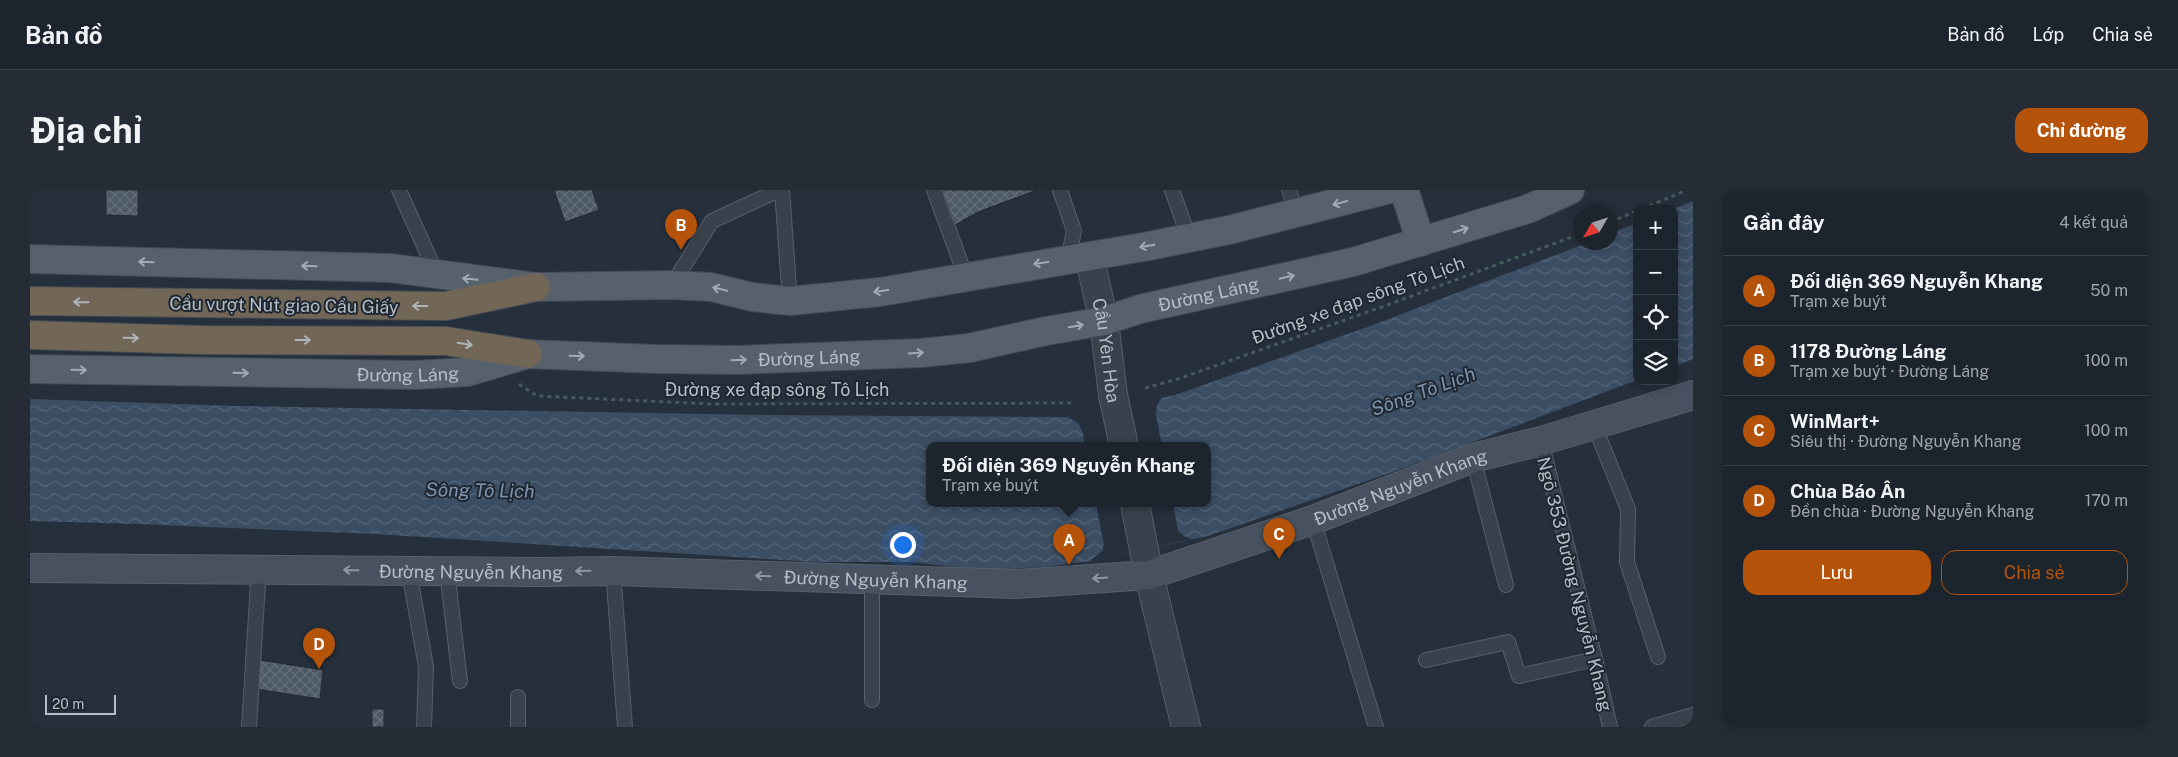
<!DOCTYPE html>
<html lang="vi">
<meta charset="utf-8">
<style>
:root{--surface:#1c242d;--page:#252c35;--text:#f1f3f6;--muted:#a0a4aa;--line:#3a4149;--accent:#b45309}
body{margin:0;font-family:"Public Sans",sans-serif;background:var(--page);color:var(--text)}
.controls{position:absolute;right:15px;top:15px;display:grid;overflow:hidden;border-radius:10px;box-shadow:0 2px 12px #0003}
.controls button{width:45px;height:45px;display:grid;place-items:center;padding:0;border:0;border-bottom:1px solid var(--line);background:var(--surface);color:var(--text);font:25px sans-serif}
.compass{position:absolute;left:1543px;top:15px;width:45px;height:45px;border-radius:50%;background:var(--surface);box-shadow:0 2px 12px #0003;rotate:231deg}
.scale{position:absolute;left:15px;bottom:12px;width:71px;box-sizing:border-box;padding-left:5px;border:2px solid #b5bdc7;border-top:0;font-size:14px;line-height:18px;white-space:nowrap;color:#b5bdc7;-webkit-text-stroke:4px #1e2731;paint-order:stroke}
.you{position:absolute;left:872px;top:354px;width:18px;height:18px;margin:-12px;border:4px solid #fff;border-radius:50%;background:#1a73e8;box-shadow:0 0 0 8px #1a73e833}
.badge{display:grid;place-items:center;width:32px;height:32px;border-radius:50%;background:var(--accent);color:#fff;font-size:16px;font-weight:700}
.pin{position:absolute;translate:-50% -41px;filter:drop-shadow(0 1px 2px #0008)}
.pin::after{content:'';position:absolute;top:26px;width:18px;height:15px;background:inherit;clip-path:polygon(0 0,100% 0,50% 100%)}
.popup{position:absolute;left:896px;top:252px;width:285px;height:65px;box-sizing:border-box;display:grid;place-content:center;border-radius:10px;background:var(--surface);filter:drop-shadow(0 1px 4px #0005);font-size:16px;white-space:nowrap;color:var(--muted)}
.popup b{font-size:19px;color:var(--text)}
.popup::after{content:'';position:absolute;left:50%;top:100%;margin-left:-10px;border:10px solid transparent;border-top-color:var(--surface)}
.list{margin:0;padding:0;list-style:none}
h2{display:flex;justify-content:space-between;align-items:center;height:65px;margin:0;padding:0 20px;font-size:21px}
h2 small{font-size:16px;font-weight:400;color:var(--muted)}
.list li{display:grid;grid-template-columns:32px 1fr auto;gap:15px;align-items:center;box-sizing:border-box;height:70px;padding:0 20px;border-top:1px solid var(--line)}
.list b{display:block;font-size:19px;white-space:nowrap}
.list p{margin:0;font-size:16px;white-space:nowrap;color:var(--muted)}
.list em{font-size:16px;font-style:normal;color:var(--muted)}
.actions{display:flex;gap:10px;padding:15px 20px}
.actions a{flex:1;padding:11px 0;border:1px solid var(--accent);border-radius:15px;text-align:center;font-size:18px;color:var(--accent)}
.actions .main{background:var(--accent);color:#fff}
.icon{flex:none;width:28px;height:28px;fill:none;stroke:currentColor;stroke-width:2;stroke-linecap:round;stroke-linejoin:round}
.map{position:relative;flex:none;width:1663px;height:537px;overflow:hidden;border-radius:15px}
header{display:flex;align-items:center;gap:30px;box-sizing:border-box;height:70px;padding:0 25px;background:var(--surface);border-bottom:1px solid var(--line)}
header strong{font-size:24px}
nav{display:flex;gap:28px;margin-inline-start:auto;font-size:18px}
.intro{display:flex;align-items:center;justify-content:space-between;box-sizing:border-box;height:120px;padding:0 30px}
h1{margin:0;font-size:35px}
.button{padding:12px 22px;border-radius:15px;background:var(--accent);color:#fff;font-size:18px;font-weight:700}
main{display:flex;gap:30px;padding:0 30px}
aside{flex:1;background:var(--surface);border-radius:15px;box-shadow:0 2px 12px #0003}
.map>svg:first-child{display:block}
.water{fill:url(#water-waves);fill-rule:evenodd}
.pier{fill:#25303c}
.building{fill:url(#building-cross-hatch);stroke:#202933}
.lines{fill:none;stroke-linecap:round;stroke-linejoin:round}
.lane-casing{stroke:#57606a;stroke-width:16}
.street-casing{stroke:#57606a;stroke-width:30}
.secondary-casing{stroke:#57606a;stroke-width:30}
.primary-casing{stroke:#424b55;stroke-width:30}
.highway-casing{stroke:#444d57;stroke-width:30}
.path{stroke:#475a5c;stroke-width:3;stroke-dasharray:4 4;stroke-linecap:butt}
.lane{stroke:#39424c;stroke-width:14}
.street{stroke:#39424c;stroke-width:28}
.secondary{stroke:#47515f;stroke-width:28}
.primary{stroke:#57616c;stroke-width:28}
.highway{stroke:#726656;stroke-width:28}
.oneway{stroke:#a2abb5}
.oneway2{stroke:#aeb4bc}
.oneway3{stroke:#8e97a3}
.labels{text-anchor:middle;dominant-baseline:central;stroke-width:4;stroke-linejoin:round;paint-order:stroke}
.street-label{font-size:18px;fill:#b5bdc7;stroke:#1e2731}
.water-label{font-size:19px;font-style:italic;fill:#7e94ad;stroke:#1e2731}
</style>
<header>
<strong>Bản đồ</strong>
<nav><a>Bản đồ</a><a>Lớp</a><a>Chia sẻ</a></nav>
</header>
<div class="intro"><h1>Địa chỉ</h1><a class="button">Chỉ đường</a></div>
<main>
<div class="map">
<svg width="1663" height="537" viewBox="0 0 1663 537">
<defs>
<pattern id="water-waves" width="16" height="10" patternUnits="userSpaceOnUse" patternTransform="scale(1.25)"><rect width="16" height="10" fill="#3c4e64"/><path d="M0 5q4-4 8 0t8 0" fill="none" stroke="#566679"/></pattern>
<pattern id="building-cross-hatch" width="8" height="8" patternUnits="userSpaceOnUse" patternTransform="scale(1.25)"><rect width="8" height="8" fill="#4e5967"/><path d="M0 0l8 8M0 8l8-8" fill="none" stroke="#656f7b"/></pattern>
</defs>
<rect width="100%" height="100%" fill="#25303c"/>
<path class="water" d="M1663 11V169L1644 176V19Z
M1607 33V190L1374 278 1178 346 1060 371 1014 377 951 380 881 372H784L345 344 108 334 0 331V209L208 216 737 225 1037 227 1145 205 1343 135 1557 53 1580 52 1581 43ZM900 256H1178V314H900Z"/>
<path class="pier" d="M1132 207 1127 215 1126 225 1132 256H1055L1053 243 1048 233 1037 227Z
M1066 314H1143L1148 341 1154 346 1162 349 1060 371 1072 361 1074 355Z"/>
<path class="building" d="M76 0H108V26L76 25Z
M524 0H562L569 20 535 32Z
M912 0H1007L948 22 925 35Z
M230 470 293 480 290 509 226 499Z
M342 519H354V537H342Z"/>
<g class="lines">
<defs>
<path id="lane" d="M369 0 407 85
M752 0 760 111
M904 0 936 87
M1030 0 1044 41 1038 69
M1142 0 1159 48
M1259 0 1267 24
M642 95 682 31 749 0
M1564 235 1598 319 1597 372 1628 467
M1511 251 1565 469 1580 537
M1443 268 1476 395
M1283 330 1346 537
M379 381 396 477 394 537
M417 381 430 491
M583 381 595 537
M842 390V510
M1396 470 1478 452 1489 486 1565 469
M488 507V537
M219 537 229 378
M1622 537 1663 525"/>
<g id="street">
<path id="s1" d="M1059 66 1074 131 1083 205 1094 256"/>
<path d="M1105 314 1119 385 1156 537"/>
</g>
<g id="secondary">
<path id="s2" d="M0 378 512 382 583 381 986 394 1119 385 1283 330 1443 268 1511 251 1663 205"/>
</g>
<g id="primary">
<path d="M1374 0 1391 52"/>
<path d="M0 69 360 78 506 97 642 95 681 97 722 107 760 111 850 102 1119 56 1199 40 1356 0"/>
<path id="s3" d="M0 179 385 185 437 182 498 164 626 169 708 170 891 163 939 158 1016 141 1074 131 1110 119 1323 72 1498 19 1540 0"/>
</g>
<path id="highway" d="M0 111 416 116 506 97
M0 145 171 150 416 151 498 164"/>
</defs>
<use href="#lane" class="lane-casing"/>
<use href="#street" class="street-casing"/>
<use href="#secondary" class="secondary-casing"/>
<use href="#primary" class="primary-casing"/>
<use href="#highway" class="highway-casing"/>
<path class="path" d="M1612 19 1657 0
M1580 32 1607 21
M489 194 507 206 683 214 1042 213
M1115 198 1148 189 1349 118 1550 44"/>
<use href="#lane" class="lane"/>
<use href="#street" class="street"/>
<use href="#secondary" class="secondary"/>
<use href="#primary" class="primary"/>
<use href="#highway" class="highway"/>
</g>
<defs><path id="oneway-shaft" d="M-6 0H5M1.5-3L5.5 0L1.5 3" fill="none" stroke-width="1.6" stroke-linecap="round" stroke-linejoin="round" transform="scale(1.25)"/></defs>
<g class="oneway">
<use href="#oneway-shaft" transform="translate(1310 13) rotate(165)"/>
<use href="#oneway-shaft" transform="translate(1431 40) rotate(-17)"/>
<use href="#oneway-shaft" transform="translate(1117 56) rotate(170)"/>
<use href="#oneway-shaft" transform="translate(116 72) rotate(-178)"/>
<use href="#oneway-shaft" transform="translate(1011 73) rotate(172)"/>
<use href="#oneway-shaft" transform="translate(279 76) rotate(-178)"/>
<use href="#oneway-shaft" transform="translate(1257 87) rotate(-13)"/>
<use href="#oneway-shaft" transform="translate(440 89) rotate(-174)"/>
<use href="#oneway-shaft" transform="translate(690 99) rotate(-166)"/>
<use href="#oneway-shaft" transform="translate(851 101) rotate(172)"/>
<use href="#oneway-shaft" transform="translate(1046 136) rotate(-10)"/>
<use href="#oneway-shaft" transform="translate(886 163) rotate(-4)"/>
<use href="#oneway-shaft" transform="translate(547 166) rotate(2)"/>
<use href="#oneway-shaft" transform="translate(709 170) rotate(-2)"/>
<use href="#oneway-shaft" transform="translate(49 180) rotate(1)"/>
<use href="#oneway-shaft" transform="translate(211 183) rotate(1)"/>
</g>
<g class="oneway2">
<use href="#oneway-shaft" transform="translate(51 112) rotate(-179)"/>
<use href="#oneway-shaft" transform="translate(390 116) rotate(-180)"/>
<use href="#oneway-shaft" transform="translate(101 148) rotate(1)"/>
<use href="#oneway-shaft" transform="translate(273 150)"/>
<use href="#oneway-shaft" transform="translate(435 154) rotate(9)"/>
</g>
<g class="oneway3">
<use href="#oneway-shaft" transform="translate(321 380) rotate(-179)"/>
<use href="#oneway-shaft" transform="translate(553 381) rotate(179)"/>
<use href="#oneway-shaft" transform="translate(733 386) rotate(-178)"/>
<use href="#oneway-shaft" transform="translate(1070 388) rotate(176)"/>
</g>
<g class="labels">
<g class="street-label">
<text stroke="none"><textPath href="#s3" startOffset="1188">Đường Láng</textPath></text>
<text transform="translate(1328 110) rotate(-20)">Đường xe đạp sông Tô Lịch</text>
<text transform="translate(254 115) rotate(1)">Cầu vượt Nút giao Cầu Giấy</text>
<text stroke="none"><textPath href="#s1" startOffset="96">Cầu Yên Hòa</textPath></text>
<text stroke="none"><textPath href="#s3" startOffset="782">Đường Láng</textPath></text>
<text stroke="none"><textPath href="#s3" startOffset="378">Đường Láng</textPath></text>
<text x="747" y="199">Đường xe đạp sông Tô Lịch</text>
<text stroke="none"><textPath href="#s2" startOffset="1386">Đường Nguyễn Khang</textPath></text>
<text stroke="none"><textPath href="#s2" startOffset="441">Đường Nguyễn Khang</textPath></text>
<text stroke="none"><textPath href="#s2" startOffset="846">Đường Nguyễn Khang</textPath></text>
<text transform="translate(1545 394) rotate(76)">Ngõ 353 Đường Nguyễn Khang</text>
</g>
<g class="water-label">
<text transform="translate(1393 201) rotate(-20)">Sông Tô Lịch</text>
<text transform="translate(450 300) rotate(1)">Sông Tô Lịch</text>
</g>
</g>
</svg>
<div class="controls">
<button>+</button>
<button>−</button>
<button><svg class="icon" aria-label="locate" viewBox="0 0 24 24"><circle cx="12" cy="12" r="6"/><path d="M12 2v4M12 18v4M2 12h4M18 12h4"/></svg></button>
<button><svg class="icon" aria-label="layers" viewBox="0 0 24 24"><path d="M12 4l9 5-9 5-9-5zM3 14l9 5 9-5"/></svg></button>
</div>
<svg class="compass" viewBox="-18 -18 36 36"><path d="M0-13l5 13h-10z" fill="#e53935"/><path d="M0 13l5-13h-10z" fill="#a0a4aa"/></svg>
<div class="scale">20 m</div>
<div class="you"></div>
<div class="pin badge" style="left:1039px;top:375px">A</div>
<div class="popup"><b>Đối diện 369 Nguyễn Khang</b>Trạm xe buýt</div>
<div class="pin badge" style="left:651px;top:60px">B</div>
<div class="pin badge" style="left:1249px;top:369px">C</div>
<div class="pin badge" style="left:289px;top:479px">D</div>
</div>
<aside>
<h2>Gần đây<small>4 kết quả</small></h2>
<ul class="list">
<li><span class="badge">A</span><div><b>Đối diện 369 Nguyễn Khang</b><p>Trạm xe buýt</p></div><em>50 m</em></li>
<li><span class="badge">B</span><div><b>1178 Đường Láng</b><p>Trạm xe buýt · Đường Láng</p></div><em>100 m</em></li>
<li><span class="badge">C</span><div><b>WinMart+</b><p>Siêu thị · Đường Nguyễn Khang</p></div><em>100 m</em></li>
<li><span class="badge">D</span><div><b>Chùa Báo Ân</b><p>Đền chùa · Đường Nguyễn Khang</p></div><em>170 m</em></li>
</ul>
<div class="actions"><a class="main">Lưu</a><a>Chia sẻ</a></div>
</aside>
</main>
